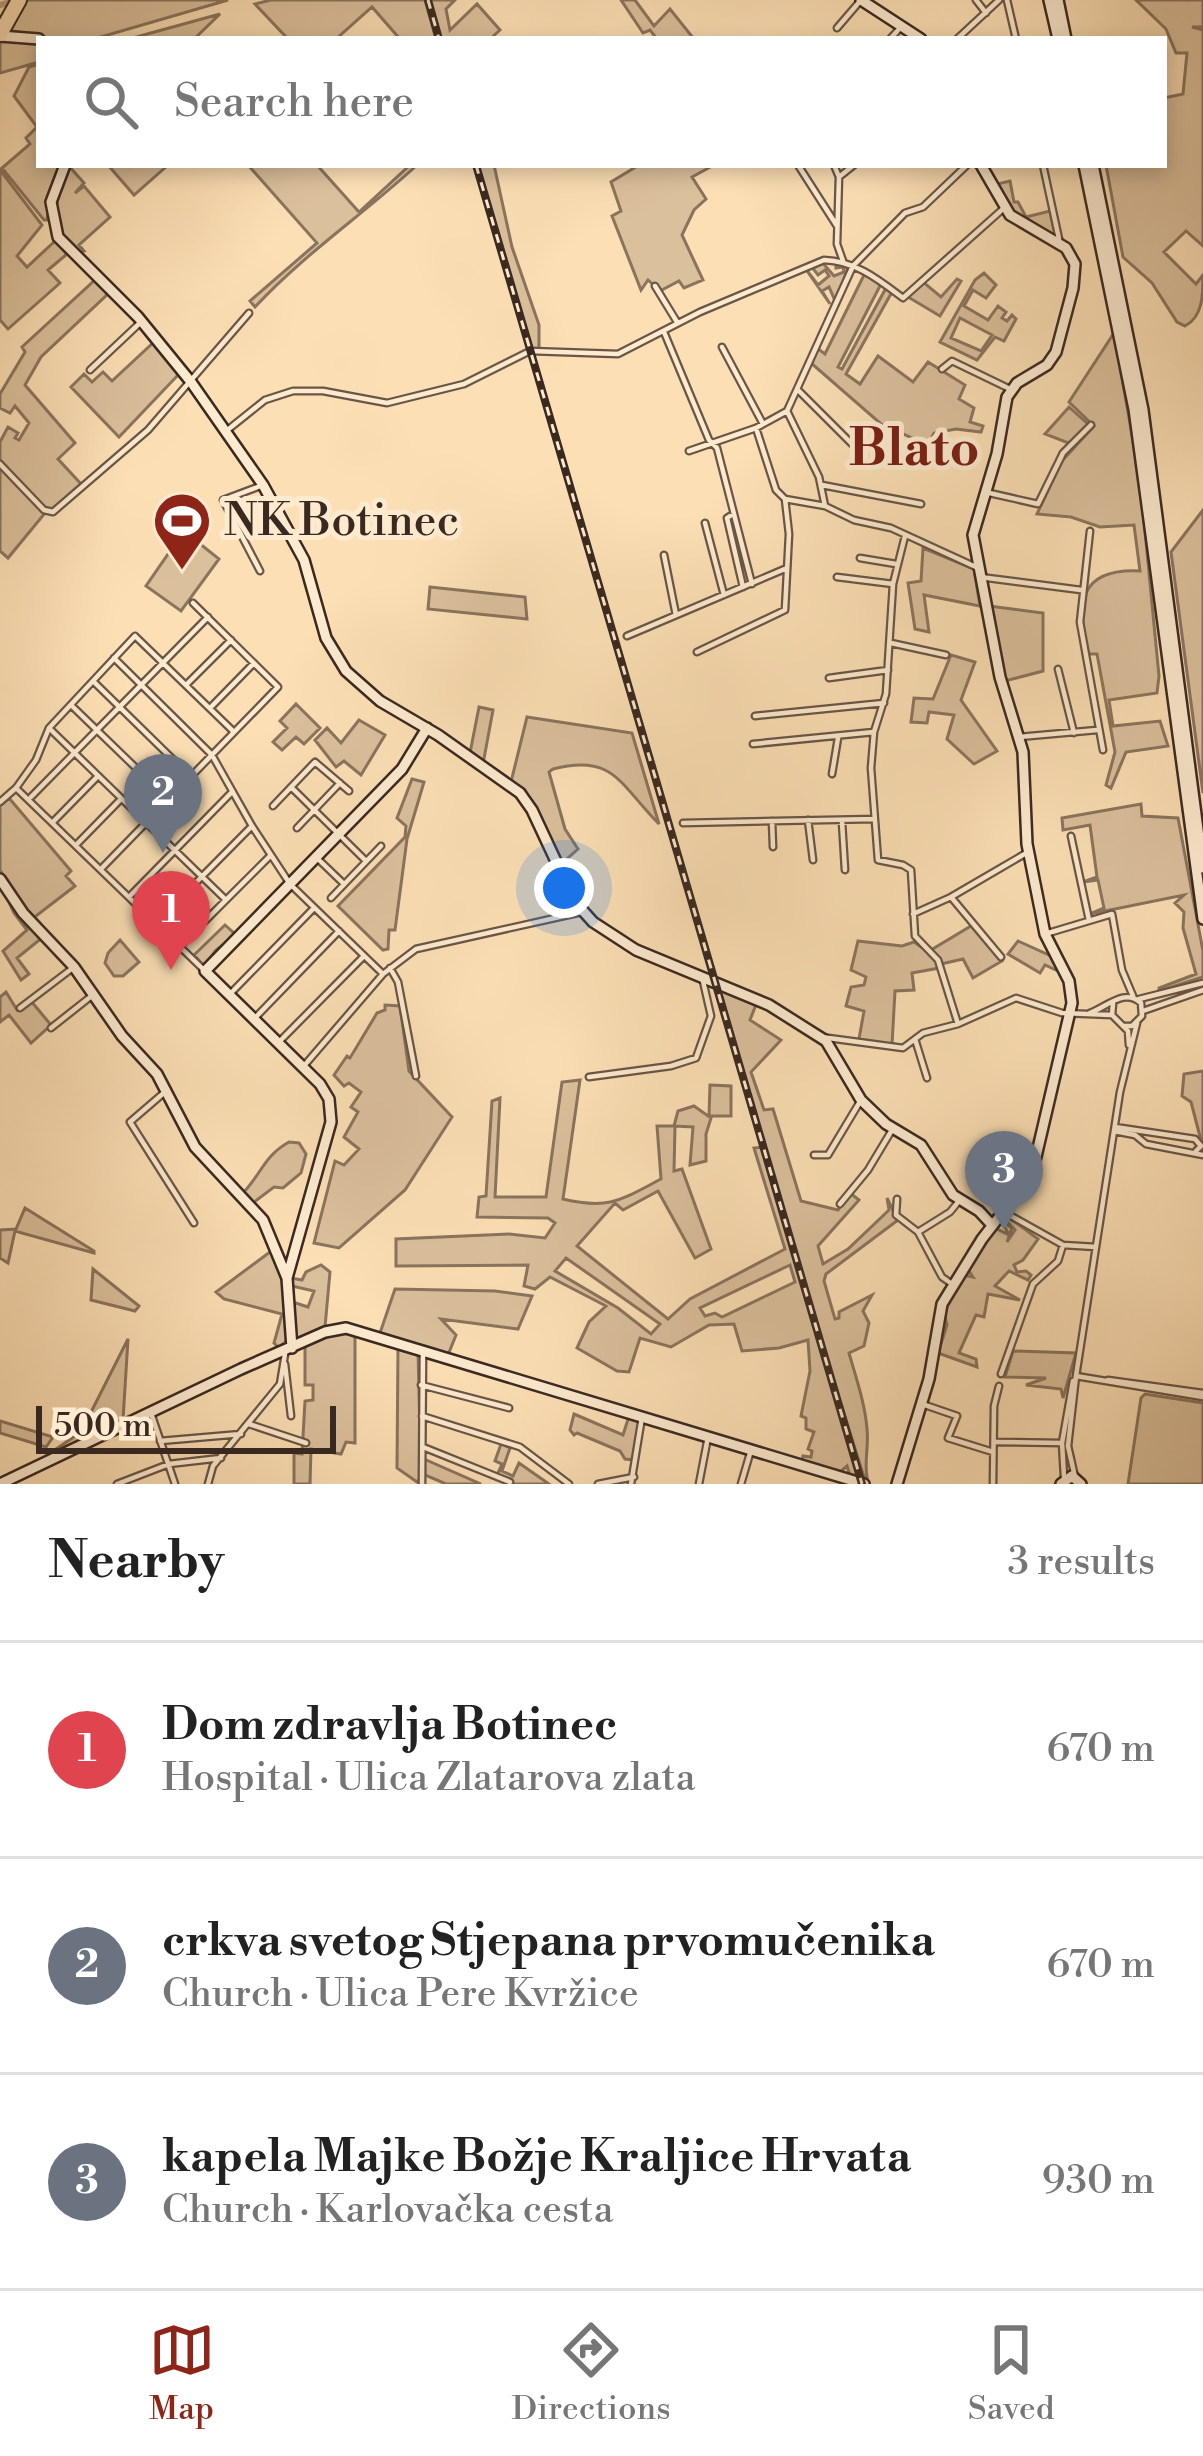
<!DOCTYPE html>
<meta charset="utf-8">
<style>
:root{--surface:#fff;--page:#f6f6f6;--text:#222;--muted:#767676;--line:#e0e0e0;--accent:#8f2418}
body{margin:0;font-family:"Libre Bodoni",serif;background:var(--page);color:var(--text)}
.scale{position:absolute;left:36px;bottom:30px;width:300px;box-sizing:border-box;padding-left:12px;border:6px solid #3a2921;border-top:0;font-size:33px;line-height:42px;white-space:nowrap;color:#3a2921;-webkit-text-stroke:9px #fdeacf;paint-order:stroke}
.you{position:absolute;left:564px;top:888px;width:42px;height:42px;margin:-30px;border:9px solid #fff;border-radius:50%;background:#1a73e8;box-shadow:0 0 0 18px #1a73e833}
.badge{display:grid;place-items:center;width:78px;height:78px;border-radius:50%;background:var(--accent);color:#fff;font-size:39px;font-weight:700}
.pin{position:absolute;translate:-50% -99px;filter:drop-shadow(0 3px 6px #0008)}
.pin::after{content:'';position:absolute;top:63px;width:42px;height:36px;background:inherit;clip-path:polygon(0 0,100% 0,50% 100%)}
.list{margin:0;padding:0;list-style:none}
h2{display:flex;justify-content:space-between;align-items:center;height:156px;margin:0;padding:0 48px;font-size:51px}
h2 small{font-size:39px;font-weight:400;color:var(--muted)}
.list li{display:grid;grid-template-columns:78px 1fr auto;gap:36px;align-items:center;box-sizing:border-box;height:216px;padding:0 48px;border-top:3px solid var(--line)}
.list b{display:block;font-size:45px;white-space:nowrap}
.list p{margin:0;font-size:39px;white-space:nowrap;color:var(--muted)}
.list em{font-size:39px;font-style:normal;color:var(--muted)}
.icon{flex:none;width:66px;height:66px;fill:none;stroke:currentColor;stroke-width:2;stroke-linecap:round;stroke-linejoin:round}
.map{position:relative;flex:none;width:1203px;height:1484px;overflow:hidden}
.search{position:absolute;background:var(--surface);box-shadow:0 6px 18px #0003;left:36px;right:36px;top:36px;height:132px;display:flex;align-items:center;gap:30px;box-sizing:border-box;padding:0 42px;border-radius:0px;color:var(--muted);font-size:45px}
.sheet{height:804px;background:var(--surface)}
nav{display:flex;justify-content:space-around;align-items:center;box-sizing:border-box;height:168px;border-top:3px solid var(--line);background:var(--surface);font-size:33px;color:var(--muted)}
nav a{display:grid;justify-items:center;gap:6px}
nav .on{color:var(--accent)}
.map>svg:first-child{display:block}
.green{fill:#dbc09c;stroke:#8a745e;stroke-width:3;fill-rule:evenodd}
.lines{fill:none;stroke-linecap:round;stroke-linejoin:round}
.canal{stroke:#baa183;stroke-width:6}
.street-casing{stroke:#6a5646;stroke-width:9}
.secondary-casing{stroke:#3a2921;stroke-width:14}
.highway-casing{stroke:#3a2921;stroke-width:18}
.street{stroke:#fdeacf;stroke-width:4.5}
.secondary{stroke:#fdeacf;stroke-width:9}
.highway{stroke:#fcdfb5;stroke-width:14}
.rail-casing{stroke:#3a2921;stroke-width:8}
.rail{stroke:#fdeacf;stroke-width:3;stroke-dasharray:9;stroke-linecap:butt}
.labels{text-anchor:middle;dominant-baseline:central;stroke-width:10;stroke-linejoin:round;paint-order:stroke}
.poi-label{font-size:45px;fill:#3a2921;stroke:#fdeacf;text-anchor:start}
.quarter-label{font-size:51px;font-weight:bold;fill:#7a1f14;stroke:#fdeacf}
</style>
<div class="map">
<svg width="1203" height="1484" viewBox="0 0 1203 1484">
<rect width="100%" height="100%" fill="#fcdfb5"/>
<filter id="stains"><feTurbulence type="fractalNoise" baseFrequency=".00167" numOctaves="4"/><feColorMatrix values="0 0 0 0 .2 0 0 0 0 .09 0 0 0 0 .02 0 0 0 .5 -.17"/></filter>
<radialGradient id="worn" r=".72"><stop offset=".6" stop-color="#630" stop-opacity="0"/><stop offset="1" stop-color="#630" stop-opacity=".3"/></radialGradient>
<path class="green" d="M24 0H228L94 39H53L8 30Z
M271 0H425L436 39H400L372 7 336 39H288L255 4Z
M430 0H455L446 9 450 30 477 4 500 30 490 39H441Z
M621 0H635L654 26 670 9 694 39H657L650 30 643 33Z
M1136 0H1203V27H1192L1203 30V246L1186 231 1164 252 1196 284 1203 275C1203 294 1203 317 1185 326L1177 322 1152 283 1123 257 1106 165H1164V98L1183 94 1187 53H1176L1166 29Z
M220 14 194 39H129Z
M32 40 39 42V62L0 73V42Z
M39 64V165H62L51 188 47 220H44L2 168 30 144 26 138 37 127 14 96 29 67Z
M68 165 84 183 75 193 84 186 110 217 79 245 84 251 77 253C48 227 55 197 68 165Z
M108 165H168L134 195Z
M248 165H317L359 212 410 165H417C364 214 304 254 255 307L250 301 317 243Z
M477 165H494L512 247 539 325V348L532 349Z
M639 165H714L692 177 706 199 694 210 682 235 703 280 684 288 679 281 660 291 648 280 641 290 612 216 621 211 611 182Z
M0 170 42 225 17 256 27 267 55 241 67 254 48 270 60 283 8 329 0 320Z
M1010 181 1014 202H1018L1026 217 1050 211 1056 238 1015 214 1006 205 997 184Z
M822 262 834 276 844 272 843 267 836 268V262L848 267 836 303 829 287 822 291 830 304 805 268 818 285 829 276 825 270 818 275 811 266Z
M865 273 881 284 838 367 842 369 886 288 892 292 846 374 860 384 878 356 913 382 928 362 965 385 959 399 974 408 970 422 983 426 981 432 956 429 934 433 928 445 881 424 811 363 817 348 825 354Z
M984 273 996 285 986 298 973 290 964 306 988 320 998 306 1006 312 1002 318 1007 321 1012 315 1016 319 1004 341 995 337 977 360 940 342 975 280ZM960 318 992 335 981 351 951 338Z
M96 279 111 291 41 357 25 385 75 443 58 459 81 484 54 510 45 509 0 460V442L8 427 18 433 15 438 19 440 29 423 15 406 10 413 0 408V394L25 352 22 347Z
M957 279 961 281 940 316 908 297 922 281 941 297Z
M1114 333 1140 480 1159 676 1157 693 1109 700 1113 726 1160 721 1168 746 1126 752 1111 788 1106 785 1115 752 1097 654H1088C1077 603 1078 568 1140 571L1134 525 1100 527 1071 517 1037 514 1061 462 1094 426 1069 402Z
M154 342 179 374 119 437 71 387 84 374 92 382 103 372 112 381Z
M1069 407 1089 425 1071 444 1045 434Z
M0 465 45 513 8 558 0 551Z
M1203 510V793L1171 552Z
M184 531 219 559 181 611 146 586Z
M923 548 974 569 980 606 924 595 929 632 915 629 908 583 921 581Z
M430 587 525 597 527 619 428 609Z
M989 606 1043 613V671L1005 681Z
M951 655 975 662 961 700 997 751 974 764 947 739 954 715 929 712 927 723 911 722 914 698 933 699Z
M296 704 320 728 304 744 296 737 282 750 273 742 287 728 280 721Z
M479 707 493 710 483 764 470 753Z
M527 717 632 733 659 824C620 785 614 753 553 769L549 772 565 829 578 849 561 864 525 790 511 782Z
M359 720 385 735 361 775 344 761 336 767 315 740 327 728 341 743Z
M412 779 424 782 407 839 395 930H389L388 949 383 950 338 906 405 837 406 826 397 818Z
M9 798 71 871 66 876 75 886 32 919 0 870V806Z
M1141 804 1142 816 1178 818 1203 951V977L1159 991V988L1196 974 1183 928 1184 912 1175 903 1184 895 1090 914 1104 908 1098 880 1083 882 1097 877 1090 825 1063 830 1062 818Z
M0 883 43 937 17 958 29 974 21 980 3 951 27 930 14 913Z
M225 925 236 935 216 950 204 966 194 955Z
M971 926 1002 961 973 978 963 959 941 964 931 950Z
M120 940 139 962 123 976H114L105 963 108 953Z
M858 941 902 946 914 942 934 956 939 968 912 973 914 990 895 991 892 1045 859 1039 864 1011 846 1006 851 987 864 985 866 977 851 970Z
M1018 941 1051 956 1060 972 1045 965 1040 973 1008 954Z
M719 987 757 1002 750 1020 781 1040 751 1072 764 1110 773 1109 801 1201 838 1210 850 1193 859 1200 818 1246 823 1264 848 1249 889 1210 887 1198 898 1220 826 1274 824 1281 835 1319 839 1318V1312L872 1295 863 1311 869 1323 864 1346 849 1353C856 1378 865 1403 867 1429 869 1447 864 1461 867 1477H864L834 1382 859 1479 850 1476 847 1466 839 1473 802 1462 803 1456 811 1457 812 1451 808 1449 814 1432 806 1429V1418L801 1416 810 1371 808 1340 779 1348 742 1351 734 1324 709 1325 671 1347 640 1338 629 1372 617 1371 577 1348 589 1322 606 1306 550 1277 535 1289 524 1286 528 1265 396 1266V1239L509 1234 545 1238 555 1223 548 1218 477 1217 479 1197 486 1196 492 1101 500 1098 495 1197H546L562 1082 580 1080 563 1199C609 1210 621 1200 661 1179L657 1126H674L678 1111 694 1106 711 1118 706 1134V1161L690 1165 693 1127 675 1126 674 1171 682 1169 711 1249 695 1258 658 1191 623 1210 615 1203 577 1246 668 1319 690 1299 785 1249 754 1148 763 1147 812 1310ZM566 1258 660 1324 651 1334 618 1308 555 1271ZM790 1265 795 1282 722 1317 715 1313 705 1316 700 1308Z
M6 992 17 1010 31 1001 51 1025 31 1043 9 1015 0 1022V997Z
M385 1005 400 1006 409 1071 452 1117 405 1190 339 1248 314 1243 335 1161 344 1165 359 1149 344 1137 358 1112 351 1107 361 1092 349 1083 344 1086 334 1075 347 1056 350 1058 377 1013 385 1010Z
M1203 1071V1148L1191 1102 1182 1096 1184 1074Z
M710 1085 731 1086V1116H709Z
M289 1142 299 1143 306 1154 301 1173 283 1188 274 1187 253 1203 243 1193C262 1173 264 1156 289 1142Z
M25 1208 94 1251V1253L15 1231 8 1263 0 1258V1230L16 1229Z
M1007 1216 1038 1239 1023 1260 1014 1265 1017 1272 1026 1271 1031 1275 1028 1280 1009 1271 995 1286 1020 1300 988 1294 984 1317 976 1315 959 1353 976 1359 977 1367 938 1353 947 1325 944 1313 963 1275 973 1277 967 1268 995 1228 1009 1235 1001 1220 1012 1228 1007 1242 1015 1230 1006 1221Z
M274 1249 284 1278 287 1340 279 1348 274 1343 282 1314 224 1299 216 1292Z
M321 1265 330 1272 325 1327 297 1340 294 1337 293 1302 308 1307 314 1291 292 1286 291 1278 302 1280 306 1272Z
M93 1269 139 1306 135 1311 91 1300Z
M395 1289 495 1291 532 1296 518 1329 441 1319 456 1335 448 1355 380 1333Z
M338 1332H355V1443L346 1442 341 1454 311 1449 310 1484H294V1453L302 1454 305 1401 313 1400V1385H305V1344Z
M128 1339 123 1420 46 1456 81 1432Z
M398 1345 418 1351 421 1477 417 1482 397 1468Z
M1013 1351 1076 1353 1063 1398 1061 1389 1026 1385 1046 1378 1005 1377Z
M1145 1394 1203 1403V1484H1128L1141 1398Z
M574 1414 623 1435 629 1416 639 1419 635 1460 625 1459 620 1451 577 1433 574 1435 570 1430Z
M0 1421 53 1437 46 1447 0 1433Z
M501 1444 510 1448 502 1471 513 1476 519 1463 549 1484H513L497 1475 502 1464 495 1461Z
M424 1459 481 1484H446L425 1475Z"/>
<g class="lines">
<path class="canal" d="M0 5 14 1"/>
<defs>
<path id="street" d="M976 0 986 13
M1007 0 1016 39
M837 28 861 0
M890 39 900 28
M957 39 999 0
M798 165 837 226
M834 165 839 177
M1043 165 1059 239
M843 261 837 244 839 177 854 165
M655 286 677 322
M664 332 709 440 717 448 752 584
M722 347 763 424
M942 369 952 361 1010 389
M90 370 142 321
M797 389 863 455
M787 411 819 477 825 506
M756 428 776 490 785 499
M225 432 265 400 293 391H323L387 403 464 384 530 351 618 354 700 312 824 260C856 261 879 280 903 298L1004 208
M689 451 756 428 787 411 853 266 905 213 923 207 967 165
M0 464 44 510 53 512 148 430 249 313
M822 485 921 504
M985 492 1038 504 1063 453 1091 425
M730 516 727 518 743 587
M705 523 724 595
M1090 531 1080 622 1103 750
M905 536 893 584 886 694 874 732 871 768 878 860 903 865 911 870 915 936 938 960 958 1024
M664 555 676 615
M860 558 896 564
M260 571 223 500 263 485
M837 577 893 584
M980 577 1081 590
M627 636 787 568
M891 643 946 655
M697 652 785 610 789 534 785 499 825 506 854 520 891 528 976 567
M114 658 212 755 252 826 290 884 383 974
M1058 669 1074 733
M829 678 888 670
M93 681 191 777
M186 685 231 640
M71 705 169 800
M212 706 254 663
M755 716 884 703
M50 729 226 900
M1019 737 1097 730
M753 744 874 732
M832 774 838 738
M291 787 366 861
M16 788 205 971
M31 797 208 617
M0 802 16 788 36 760 49 728 135 636 234 732
M273 806 315 762 349 791
M808 820 813 860
M772 821 773 847
M53 822 98 776
M842 822 845 870
M683 823 875 819
M297 828 340 783
M1071 836 1089 920
M77 844 121 799
M318 859 344 884
M101 869 278 687 193 603
M131 895 232 792
M331 898 381 846
M913 914 951 897
M156 923 252 826
M1045 934 1112 914 1122 970 1133 996
M180 946 271 855
M1001 957 951 897 1028 852
M390 968 398 982 416 1076
M230 994 314 908
M1139 999 1203 983
M1113 1004 1112 1015 1128 1031 1129 1045
M20 1008 74 967
M1143 1011 1203 990
M1090 1013C1108 1006 1125 988 1141 1003L1142 1016 1132 1026H1123
M255 1018 339 931
M51 1028 94 994
M821 1037 903 1048 923 1033 958 1024 1016 998 1062 1013 1112 1015
M915 1039 927 1078
M279 1042 364 956
M303 1067 383 974 416 949 582 912
M589 1077 671 1066 696 1058 711 1016 703 981
M166 1091 130 1122 194 1223
M1115 1127 1195 1139 1201 1146 1196 1151
M1114 1131 1135 1135 1146 1144 1203 1155
M814 1155H828L861 1100
M897 1199 896 1215 918 1232 942 1277 952 1284
M840 1204 868 1170 892 1130
M1004 1212 1063 1245 1096 1247
M918 1232 950 1212 959 1201
M285 1364 291 1416
M1001 1374 1033 1284 1058 1261 1063 1245
M1076 1376 1203 1397
M1108 1380 1203 1393
M421 1385 509 1408
M922 1404 957 1416 948 1438 993 1452
M152 1416 175 1484
M422 1416 520 1447 569 1484
M249 1424 306 1443
M160 1441 241 1434
M996 1442 1062 1443
M423 1447 510 1482
M1064 1477 1062 1443 1073 1381
M1075 1477 1068 1446 1076 1376 1120 1092 1137 1023
M117 1484 169 1464 221 1458
M208 1484 213 1466 280 1384 285 1354
M422 1484 423 1350
M598 1484 634 1477
M631 1484 642 1417
M699 1484 708 1437
M741 1484 751 1450
M993 1484 994 1406 999 1386"/>
<path id="secondary" d="M861 0 921 39
M1049 0 1058 39
M1058 0 1066 39
M0 36 39 39
M65 165 51 202 58 237 138 317 191 382 263 485 304 560 326 638 346 671 380 701 438 735 520 793 532 810 575 902 593 922 636 950 769 1005 826 1041 861 1100 886 1124 921 1145 953 1195 979 1211 992 1225
M1084 165 1134 409 1203 919
M1093 165 1143 410 1203 868
M0 879 23 913 74 967 122 1036 157 1074 195 1147 263 1220 287 1278 292 1348
M287 1278 331 1122 329 1099 320 1084 205 971 402 769 427 728
M0 1484 241 1369 325 1332 346 1328 864 1484
M897 1484 929 1379 942 1304 982 1239 1017 1194 1035 1161 1072 1003 1069 981 1045 934 1027 844 1023 752 1000 677 973 535 997 454 1007 397 1017 383 1047 365 1056 352 1073 288 1075 264 1066 248 1010 215 981 165
M1061 1484 1072 1476 1081 1484"/>
<path id="highway" d="M0 34 19 0"/>
</defs>
<use href="#street" class="street-casing"/>
<use href="#secondary" class="secondary-casing"/>
<use href="#highway" class="highway-casing"/>
<use href="#street" class="street"/>
<use href="#secondary" class="secondary"/>
<use href="#highway" class="highway"/>
<defs>
<path id="rail" d="M428 0 439 39
M476 165 862 1484"/>
</defs>
<use href="#rail" class="rail-casing"/>
<use href="#rail" class="rail"/>
</g>
<defs>
<symbol id="stadium-pin" viewBox="-11 -11 22 30"><path d="M0 17L-7.5 6A9.5 9.5 0 1 1 7.5 6Z" fill="#8f2418" stroke="#fdeacf"/><path d="M0-5a6.5 5 0 1 0 0 10a6.5 5 0 1 0 0-10ZM-3.5-1.8h7v3.6h-7Z" fill="#fff"/></symbol>
</defs>
<g fill-rule="evenodd">
<use href="#stadium-pin" x="149" y="488" width="66" height="90"/>
</g>
<g class="labels">
<g class="poi-label">
<text x="224" y="521">NK Botinec</text>
</g>
<g class="quarter-label">
<text x="914" y="450">Blato</text>
</g>
</g>
<rect width="100%" height="100%" filter="url(#stains)"/>
<rect width="100%" height="100%" fill="url(#worn)"/>
</svg>
<div class="scale">500 m</div>
<div class="you"></div>
<div class="pin badge" style="left:171px;top:970px;background:#e0444e">1</div>
<div class="pin badge" style="left:163px;top:853px;background:#6b7280">2</div>
<div class="pin badge" style="left:1004px;top:1230px;background:#6b7280">3</div>
<div class="search"><svg class="icon" aria-label="search" viewBox="0 0 24 24"><circle cx="10" cy="10" r="6"/><path d="M15 15l6 6"/></svg>Search here</div>
</div>
<section class="sheet">
<h2>Nearby<small>3 results</small></h2>
<ul class="list">
<li><span class="badge" style="background:#e0444e">1</span><div><b>Dom zdravlja Botinec</b><p>Hospital · Ulica Zlatarova zlata</p></div><em>670 m</em></li>
<li><span class="badge" style="background:#6b7280">2</span><div><b>crkva svetog Stjepana prvomučenika</b><p>Church · Ulica Pere Kvržice</p></div><em>670 m</em></li>
<li><span class="badge" style="background:#6b7280">3</span><div><b>kapela Majke Božje Kraljice Hrvata</b><p>Church · Karlovačka cesta</p></div><em>930 m</em></li>
</ul>
</section>
<nav>
<a class="on"><svg class="icon" aria-label="map" viewBox="0 0 24 24"><path d="M3 6l6-2 6 2 6-2v14l-6 2-6-2-6 2zM9 4v14M15 6v14"/></svg>Map</a>
<a><svg class="icon" aria-label="directions" viewBox="0 0 24 24"><path d="M12 3l9 9-9 9-9-9zM9 14v-3h6M13 9l2 2-2 2"/></svg>Directions</a>
<a><svg class="icon" aria-label="saved" viewBox="0 0 24 24"><path d="M7 4h10v16l-5-4-5 4z"/></svg>Saved</a>
</nav>
